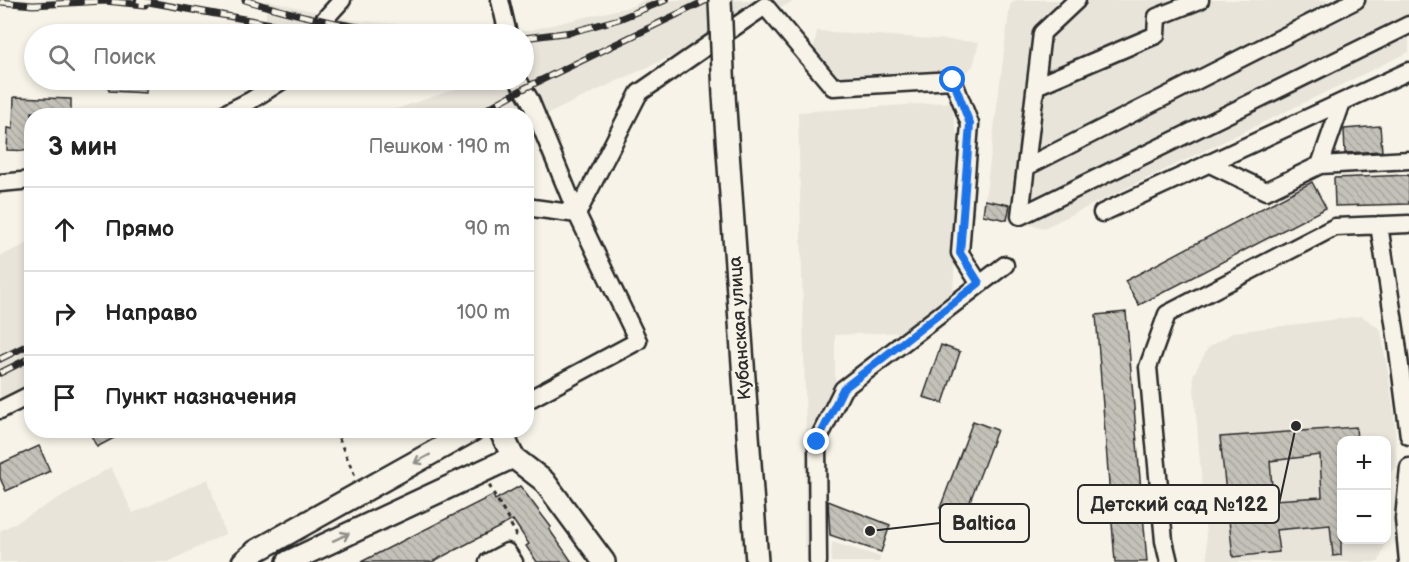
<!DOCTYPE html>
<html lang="ru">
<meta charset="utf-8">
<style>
:root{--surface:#fff;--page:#f6f6f6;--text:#222;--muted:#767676;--line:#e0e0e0}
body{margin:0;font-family:"Balsamiq Sans",sans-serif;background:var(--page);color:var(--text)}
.controls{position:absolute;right:18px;bottom:18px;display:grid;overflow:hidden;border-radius:12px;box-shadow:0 3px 9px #0003}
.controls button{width:54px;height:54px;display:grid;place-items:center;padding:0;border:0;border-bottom:2px solid var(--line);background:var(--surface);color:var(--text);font:30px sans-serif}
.stop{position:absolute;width:18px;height:18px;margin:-14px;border:4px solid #1a73e8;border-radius:50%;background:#fff}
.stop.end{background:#1a73e8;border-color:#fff;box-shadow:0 2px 6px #0008}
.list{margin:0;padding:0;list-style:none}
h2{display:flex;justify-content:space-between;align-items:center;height:78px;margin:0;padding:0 24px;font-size:26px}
h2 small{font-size:20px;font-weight:400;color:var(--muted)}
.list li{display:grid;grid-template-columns:39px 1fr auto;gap:18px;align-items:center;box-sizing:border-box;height:84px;padding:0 24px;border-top:2px solid var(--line)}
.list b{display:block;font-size:22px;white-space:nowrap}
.list em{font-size:20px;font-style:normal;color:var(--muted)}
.icon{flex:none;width:33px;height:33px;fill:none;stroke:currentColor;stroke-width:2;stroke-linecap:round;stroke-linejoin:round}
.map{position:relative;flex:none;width:1409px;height:562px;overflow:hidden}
.search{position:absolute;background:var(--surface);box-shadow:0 3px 9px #0003;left:24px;top:24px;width:510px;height:66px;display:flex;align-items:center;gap:15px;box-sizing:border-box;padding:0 21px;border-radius:33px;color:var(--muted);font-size:22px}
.panel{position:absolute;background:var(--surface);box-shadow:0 3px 9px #0003;left:24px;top:108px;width:510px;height:330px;border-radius:24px}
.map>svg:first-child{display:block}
.built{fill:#e8e4da}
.building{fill:url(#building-back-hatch);stroke:#2b2b2b;stroke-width:1.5;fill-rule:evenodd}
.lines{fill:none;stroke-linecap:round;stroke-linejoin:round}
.minor-casing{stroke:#2b2b2b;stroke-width:21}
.major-casing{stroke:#2b2b2b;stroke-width:26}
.path{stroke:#2b2b2b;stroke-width:3;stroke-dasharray:4.5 4.5;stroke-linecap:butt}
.minor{stroke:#f7f3e8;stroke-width:16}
.major{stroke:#f7f3e8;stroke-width:21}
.rail-casing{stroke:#2b2b2b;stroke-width:7}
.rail{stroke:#f7f3e8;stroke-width:4.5;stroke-dasharray:14;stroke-linecap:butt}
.major-bridge-casing{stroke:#2b2b2b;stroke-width:26;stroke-linecap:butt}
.major-bridge{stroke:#f7f3e8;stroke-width:21}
.oneway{stroke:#918f8a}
.route{stroke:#1a73e8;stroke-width:8}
.labels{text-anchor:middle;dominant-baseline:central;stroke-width:4.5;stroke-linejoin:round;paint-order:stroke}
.street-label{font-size:18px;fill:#2b2b2b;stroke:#f7f3e8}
.leader{fill:none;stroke:#2b2b2b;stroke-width:2}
.callout-dot{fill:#2b2b2b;stroke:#f7f3e8;stroke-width:2}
.callout{fill:#f7f3e8;stroke:#2b2b2b;stroke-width:2}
.callout-label{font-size:20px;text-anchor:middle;font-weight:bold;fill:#2b2b2b}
</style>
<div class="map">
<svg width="1409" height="562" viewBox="0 0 1409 562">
<defs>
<pattern id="building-back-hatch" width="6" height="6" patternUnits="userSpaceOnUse" patternTransform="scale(1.5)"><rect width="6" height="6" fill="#c4c1b9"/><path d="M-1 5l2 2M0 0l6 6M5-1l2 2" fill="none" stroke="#a9a69f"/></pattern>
</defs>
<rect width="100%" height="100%" fill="#f7f3e8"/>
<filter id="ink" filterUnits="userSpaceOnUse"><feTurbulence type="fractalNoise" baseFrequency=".0167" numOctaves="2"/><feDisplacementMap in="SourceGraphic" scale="12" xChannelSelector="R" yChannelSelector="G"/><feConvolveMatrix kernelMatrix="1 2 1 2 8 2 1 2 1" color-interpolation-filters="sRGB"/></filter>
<g filter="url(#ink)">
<path class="built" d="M266 0 351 20 478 31H526L633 6 644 0H797L617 81 527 124 526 116 378 115 483 80H524V34H266Z
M1016 0H1409V52L1044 228 983 215 1010 5Z
M817 31 979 42 973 66 949 88 848 92 808 74Z
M951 102 960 150 953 293 906 332 835 335V382L818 424 816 546 804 547 806 435 798 112Z
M31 242V385L0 401V256Z
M1362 316 1381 330 1394 412 1397 467 1388 474 1389 531 1387 538 1386 440H1342V540H1386L1379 562H1208L1193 375 1208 348 1234 332Z
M111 467 133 513 208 479 225 534 168 562H0V531L28 516Z
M832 542 881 557 879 562H831Z"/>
<path class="building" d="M109 80H147L146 93 109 91Z
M14 97 71 99V113L32 112V151L7 150 8 128 13 129Z
M1380 126 1382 151 1345 153 1344 129Z
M1409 175V204L1335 206 1334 178Z
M1312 182 1326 208 1139 305 1125 281Z
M985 200 1010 205 1007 220 983 215Z
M1126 312 1147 562H1115L1096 315Z
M941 345 960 352 943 403 923 397Z
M973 421 997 430 964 517 940 508Z
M1356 427 1357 441H1341V555L1333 556 1330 525 1276 530 1279 552 1233 557 1220 437ZM1320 455 1322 497 1273 500 1270 461Z
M88 430H129L97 447Z
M39 446 50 471 6 491 0 478V464Z
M520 486 551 527 549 529 572 562H537L526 546 529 544 513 520 432 562H361L493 495 495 500Z
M828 501 890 525 881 552 830 535Z"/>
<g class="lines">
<defs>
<path id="minor" d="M500 0 508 34
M1077 0 1042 33 1020 216 1409 25
M315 34 323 21 342 0
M518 80 530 100 577 214
M1036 86 1156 35 1157 17 1200 0
M220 116 250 101 283 80
M1208 163 1266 191 1320 165 1342 102
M1320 165 1409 160
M1026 167 1356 0
M0 183 32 180
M526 207 577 214 638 341 526 401
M1102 213 1409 71
M577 214 639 93 765 6 833 87 953 80 970 124 960 253 979 283
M1379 225 1396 335 1409 436
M0 410 32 394
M488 562 507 552 514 562
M818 562 817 442 843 389 1005 265
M1169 562 1164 541 1148 367 1167 314 1335 227 1409 224
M1408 562 1404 519 1409 467"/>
<path id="major" d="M724 95 757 562
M500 430 513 457 544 481 604 562
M243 562 256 551 473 430
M288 562 513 457"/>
</defs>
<use href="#minor" class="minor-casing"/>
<use href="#major" class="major-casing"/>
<path class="path" d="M335 430 355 476
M489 485 516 534 513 540"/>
<use href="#minor" class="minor"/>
<use href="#major" class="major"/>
<defs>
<path id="rail" d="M137 0 317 32 365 34
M245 0C295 16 346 25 397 34
M0 2 33 5 105 1 145 5
M524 38 572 32 619 19 666 0
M474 116 523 89 707 0
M0 359 32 343
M0 373 32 357"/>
</defs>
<use href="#rail" class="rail-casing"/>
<use href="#rail" class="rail"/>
<defs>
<path id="major-bridge" d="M720 0 724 95"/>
</defs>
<use href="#major-bridge" class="major-bridge-casing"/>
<use href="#major-bridge" class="major-bridge"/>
</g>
<defs><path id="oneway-shaft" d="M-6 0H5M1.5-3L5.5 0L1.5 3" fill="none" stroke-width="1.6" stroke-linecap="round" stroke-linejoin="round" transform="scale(1.5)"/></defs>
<g class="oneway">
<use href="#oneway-shaft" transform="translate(422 459) rotate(151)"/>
<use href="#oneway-shaft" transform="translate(341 537) rotate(-25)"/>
</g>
</g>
<g class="lines" filter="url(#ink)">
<path class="route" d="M817 442 843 389 979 283 960 253 970 124 953 80"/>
</g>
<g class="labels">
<g class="street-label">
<text transform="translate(740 328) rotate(-94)">Кубанская улица</text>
</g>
</g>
<path class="leader" d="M1296 426L1279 504M870 531L940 523"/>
<g class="callout-dot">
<circle cx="1296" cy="426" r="6"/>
<circle cx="870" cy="531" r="6"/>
</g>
<g class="callout">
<rect x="1078" y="485" width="201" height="38" rx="6"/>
<rect x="940" y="504" width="89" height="38" rx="6"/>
</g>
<g class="callout-label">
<text x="1179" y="511">Детский сад №122</text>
<text x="984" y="530">Baltica</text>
</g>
</svg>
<div class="controls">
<button>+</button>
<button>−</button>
</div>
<div class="stop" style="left:953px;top:80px"></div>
<div class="stop end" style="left:817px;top:442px"></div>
<div class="search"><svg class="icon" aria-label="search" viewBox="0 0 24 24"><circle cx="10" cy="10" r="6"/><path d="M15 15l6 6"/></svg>Поиск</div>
<section class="panel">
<h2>3 мин<small>Пешком · 190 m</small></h2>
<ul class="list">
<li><svg class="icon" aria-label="ahead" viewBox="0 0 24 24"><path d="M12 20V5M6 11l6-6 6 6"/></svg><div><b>Прямо</b></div><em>90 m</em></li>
<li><svg class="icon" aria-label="right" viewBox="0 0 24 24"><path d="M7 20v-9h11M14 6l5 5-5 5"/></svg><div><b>Направо</b></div><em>100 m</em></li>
<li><svg class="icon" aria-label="arrive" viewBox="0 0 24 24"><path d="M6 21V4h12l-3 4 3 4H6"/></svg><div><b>Пункт назначения</b></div></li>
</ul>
</section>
</div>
